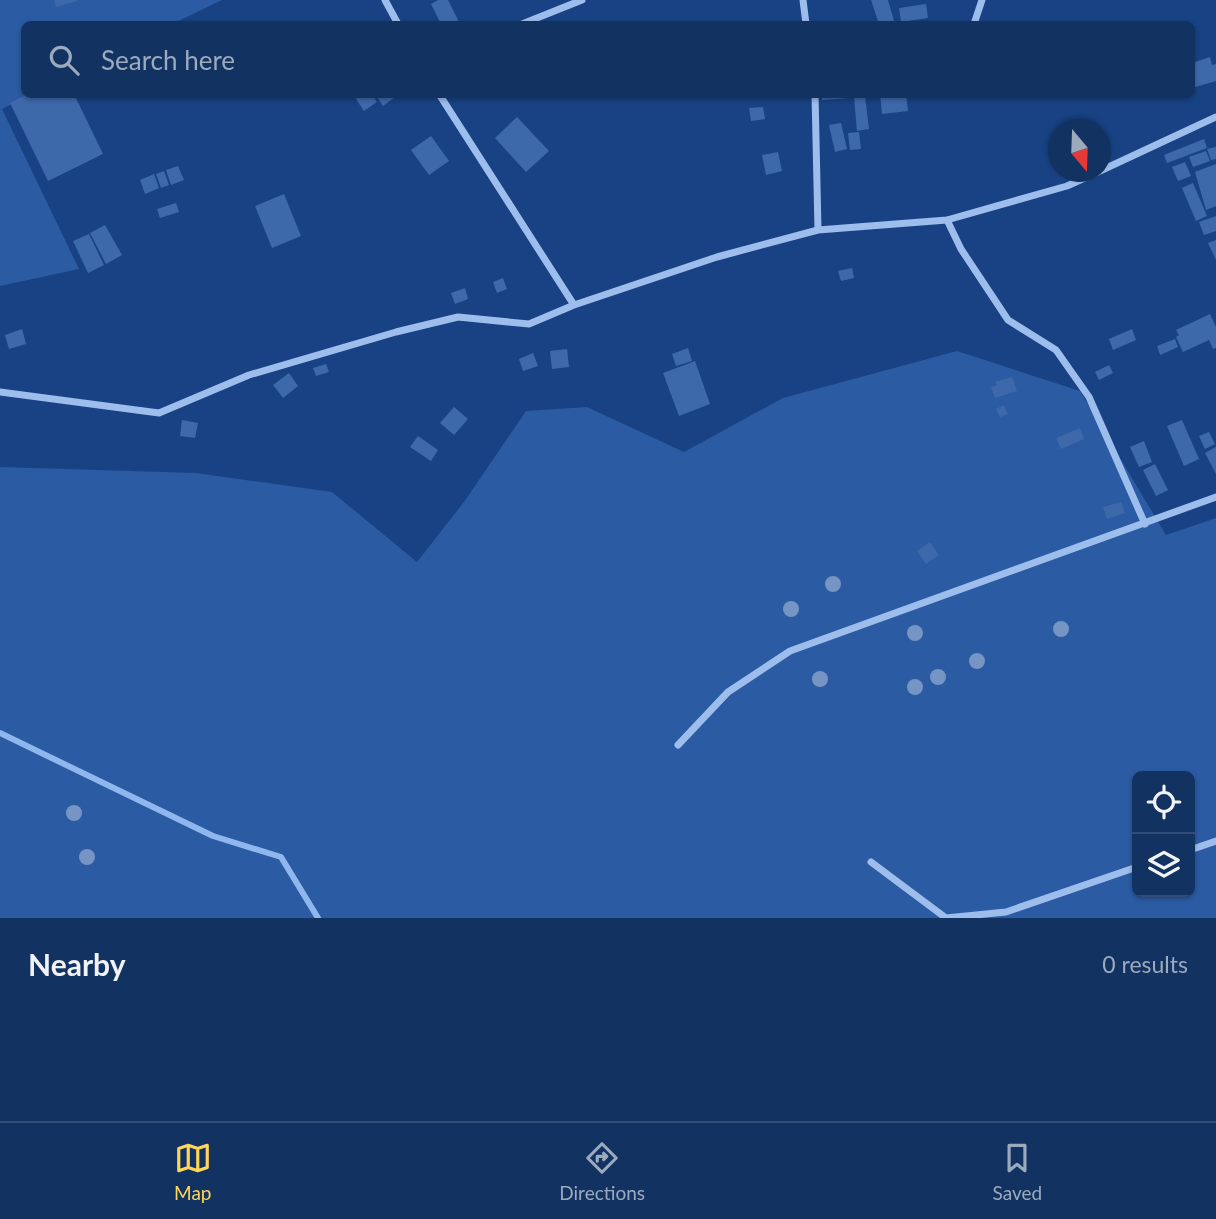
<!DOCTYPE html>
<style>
:root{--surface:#123262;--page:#1f3e6b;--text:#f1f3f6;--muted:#9caabe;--line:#314d77;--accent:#ffd658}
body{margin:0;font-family:Lato,sans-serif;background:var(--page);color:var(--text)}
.controls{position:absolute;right:21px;bottom:21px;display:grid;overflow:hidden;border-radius:10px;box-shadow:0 2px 5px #0004}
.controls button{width:63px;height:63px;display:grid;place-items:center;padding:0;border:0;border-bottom:2px solid var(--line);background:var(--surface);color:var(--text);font:35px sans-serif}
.compass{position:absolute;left:1048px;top:119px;width:63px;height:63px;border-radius:50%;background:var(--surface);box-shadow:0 2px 5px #0004;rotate:161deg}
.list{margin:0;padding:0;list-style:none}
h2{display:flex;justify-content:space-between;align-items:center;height:91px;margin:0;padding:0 28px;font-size:30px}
h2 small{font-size:23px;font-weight:400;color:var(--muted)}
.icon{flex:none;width:38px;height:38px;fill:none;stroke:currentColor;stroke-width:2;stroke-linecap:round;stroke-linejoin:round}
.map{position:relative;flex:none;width:1216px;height:918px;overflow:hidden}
.search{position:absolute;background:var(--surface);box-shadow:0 2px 5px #0004;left:21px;right:21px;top:21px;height:77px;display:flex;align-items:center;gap:18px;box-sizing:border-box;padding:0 24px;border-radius:10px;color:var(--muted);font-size:26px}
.sheet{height:203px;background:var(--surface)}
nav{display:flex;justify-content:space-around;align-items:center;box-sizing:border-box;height:98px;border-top:2px solid var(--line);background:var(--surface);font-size:19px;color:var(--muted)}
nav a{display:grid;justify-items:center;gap:4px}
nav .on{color:var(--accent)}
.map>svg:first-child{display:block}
.green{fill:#2b5ba3;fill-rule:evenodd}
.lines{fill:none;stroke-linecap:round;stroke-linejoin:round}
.stream{stroke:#8fb7ee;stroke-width:6}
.building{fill:#3d69ab}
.minor{stroke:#9dbdec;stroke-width:7}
.tree{fill:#7694c4}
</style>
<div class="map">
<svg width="1216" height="918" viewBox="0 0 1216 918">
<rect width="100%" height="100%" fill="#184283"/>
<path class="green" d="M0 0H222L172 24H24V94L31 95 2 109 79 269 0 286Z
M957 351 1080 391 1166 535 1216 518V918H0V467L196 473 332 492 417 562 464 502 526 411 587 407 684 452 783 398ZM1137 776H1190V892H1137Z"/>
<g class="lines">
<path class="stream" d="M0 733 213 836 281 857 318 918"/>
</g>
<path class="building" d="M54 0H77V1L56 7Z
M438 0H448L460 24H441L431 4Z
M871 0H888L894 21 879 24Z
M926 4 928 18 901 22 899 8Z
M1210 57 1212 65 1216 64V81L1192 88V63Z
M27 94H74L103 154 48 181 10 103Z
M361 94H371L377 102 364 111 356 99Z
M375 94H399L383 106Z
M822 94H852V98L822 100Z
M880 94H906L908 111 882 114Z
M865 96 869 129 857 131 854 97Z
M763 107 765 119 751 121 749 108Z
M517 117 549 151 526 172 495 138Z
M841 123 847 149 835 152 829 125Z
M859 132 861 149 850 150 848 133Z
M431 136 449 161 429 175 411 150Z
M1204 139 1207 148 1167 163 1164 155Z
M1216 147V159L1211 160 1207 149Z
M1206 151 1210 161 1193 167 1189 157Z
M778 152 782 171 766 175 762 155Z
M1185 162 1191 176 1178 181 1172 167Z
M1216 164V206L1206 210 1195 172Z
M178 166 184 180 171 185 166 170Z
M164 171 169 185 161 188 156 174Z
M154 174 159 188 145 194 140 180Z
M1193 183 1207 216 1196 221 1182 188Z
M284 194 301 236 272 248 255 206Z
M176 203 179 212 160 218 157 209Z
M1216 216V231L1204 235 1199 222Z
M105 225 122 255 106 264 90 233Z
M89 234 104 265 88 273 73 241Z
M1216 240V260L1208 243Z
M852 268 854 278 841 281 838 271Z
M503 278 507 289 497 293 493 282Z
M465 288 468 299 455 304 451 293Z
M1210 314 1216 327V348L1213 349 1209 340 1183 352 1176 337 1179 335 1176 330Z
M22 329 26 344 9 349 5 335Z
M1132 329 1136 340 1113 350 1109 339Z
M1175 339 1178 347 1160 355 1157 346Z
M688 348 692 361 676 366 672 354Z
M567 349 569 367 552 369 550 351Z
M533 353 538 366 523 371 519 359Z
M695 361 710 404 679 416 663 373Z
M326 364 329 372 316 376 313 368Z
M1109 365 1113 373 1099 380 1095 372Z
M289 373 298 386 283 398 273 385Z
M1012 377 1017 391 995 398 991 387 997 385 995 382Z
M1004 405 1008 414 1000 417 996 409Z
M454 407 468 419 454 435 440 423Z
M182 420 198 423 195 438 180 436Z
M1182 420 1199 459 1184 466 1167 426Z
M1080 428 1084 439 1061 449 1056 438Z
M1209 432 1215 444 1205 449 1199 436Z
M418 436 438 450 431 461 410 447Z
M1144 441 1152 462 1139 467 1130 447Z
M1216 447V474L1205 453Z
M1155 464 1168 490 1156 496 1143 470Z
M1121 502 1125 513 1107 519 1103 507Z
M930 542 939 555 926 564 917 551Z"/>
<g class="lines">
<path class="minor" d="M385 0 398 24
M803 0 806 24
M522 24 582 0
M974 24 982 0
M439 94 574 305
M815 94 818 230
M1100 171 1216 117
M947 220 961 249 1008 320 1056 350 1089 397 1145 524
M0 392 159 413 249 375 396 332 458 317 529 324 574 305 717 257 818 230 947 220 1067 186 1098 172
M678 745 728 692 790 651 1216 497
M1190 850 1216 841
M871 862 946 918 1006 912 1137 867"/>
</g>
<g class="tree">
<circle cx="833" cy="584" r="8"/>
<circle cx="791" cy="609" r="8"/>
<circle cx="1061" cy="629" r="8"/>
<circle cx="915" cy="633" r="8"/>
<circle cx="977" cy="661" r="8"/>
<circle cx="938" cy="677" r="8"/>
<circle cx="820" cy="679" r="8"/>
<circle cx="915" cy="687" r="8"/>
<circle cx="74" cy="813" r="8"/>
<circle cx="87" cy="857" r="8"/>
</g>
</svg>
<div class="controls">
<button><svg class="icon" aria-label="locate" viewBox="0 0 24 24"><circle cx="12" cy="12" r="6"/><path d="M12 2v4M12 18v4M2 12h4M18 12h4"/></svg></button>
<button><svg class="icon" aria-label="layers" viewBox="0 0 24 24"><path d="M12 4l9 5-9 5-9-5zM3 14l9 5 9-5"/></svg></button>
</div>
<svg class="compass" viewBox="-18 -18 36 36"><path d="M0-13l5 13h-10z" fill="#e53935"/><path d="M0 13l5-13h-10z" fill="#9caabe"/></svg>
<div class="search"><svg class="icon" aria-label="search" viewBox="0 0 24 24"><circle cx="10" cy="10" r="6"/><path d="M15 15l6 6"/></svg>Search here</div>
</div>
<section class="sheet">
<h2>Nearby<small>0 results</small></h2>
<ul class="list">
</ul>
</section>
<nav>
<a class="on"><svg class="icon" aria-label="map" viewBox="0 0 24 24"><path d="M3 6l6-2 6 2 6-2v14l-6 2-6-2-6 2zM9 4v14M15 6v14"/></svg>Map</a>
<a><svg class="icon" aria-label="directions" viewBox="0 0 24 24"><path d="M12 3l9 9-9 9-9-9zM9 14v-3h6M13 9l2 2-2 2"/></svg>Directions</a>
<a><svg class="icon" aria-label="saved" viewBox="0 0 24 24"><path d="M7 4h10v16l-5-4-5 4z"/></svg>Saved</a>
</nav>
